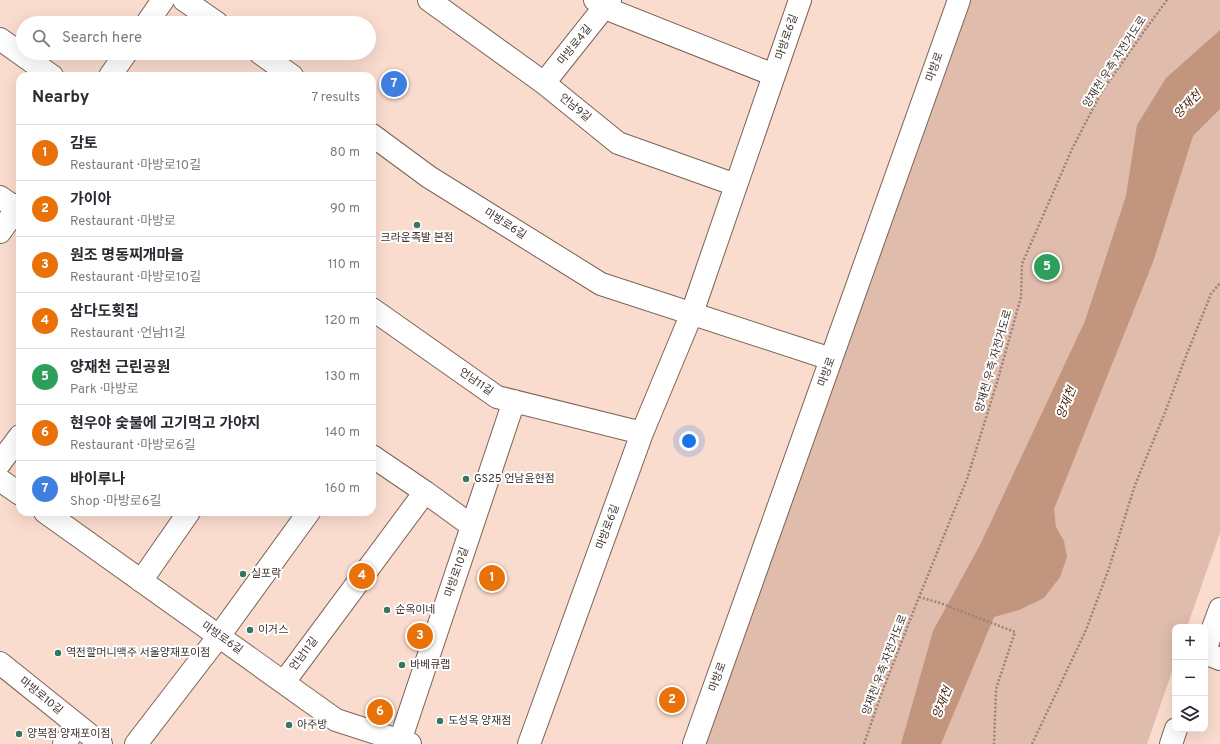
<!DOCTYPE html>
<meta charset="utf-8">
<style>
:root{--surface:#fff;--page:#f7f7f7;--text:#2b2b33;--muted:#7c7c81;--line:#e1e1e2;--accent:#111827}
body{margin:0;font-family:Overpass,"Noto Sans KR",sans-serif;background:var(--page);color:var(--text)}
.controls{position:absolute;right:12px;bottom:12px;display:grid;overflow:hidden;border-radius:8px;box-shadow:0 4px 16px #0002}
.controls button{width:36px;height:36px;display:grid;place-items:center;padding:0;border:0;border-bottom:1px solid var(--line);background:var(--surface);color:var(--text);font:20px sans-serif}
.you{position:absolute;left:689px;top:441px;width:14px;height:14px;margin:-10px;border:3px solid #fff;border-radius:50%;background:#1a73e8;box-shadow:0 0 0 6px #1a73e833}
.badge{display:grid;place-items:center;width:26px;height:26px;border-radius:50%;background:var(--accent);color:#fff;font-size:13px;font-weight:700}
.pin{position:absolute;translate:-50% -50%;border:2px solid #fff;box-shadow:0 1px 4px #0006}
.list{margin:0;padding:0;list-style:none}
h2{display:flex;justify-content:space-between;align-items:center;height:52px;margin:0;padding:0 16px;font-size:17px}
h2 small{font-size:13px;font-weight:400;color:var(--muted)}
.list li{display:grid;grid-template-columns:26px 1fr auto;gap:12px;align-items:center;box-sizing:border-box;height:56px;padding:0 16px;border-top:1px solid var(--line)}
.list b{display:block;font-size:15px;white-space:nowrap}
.list p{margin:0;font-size:13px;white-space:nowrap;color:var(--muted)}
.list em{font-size:13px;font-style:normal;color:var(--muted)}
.icon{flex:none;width:22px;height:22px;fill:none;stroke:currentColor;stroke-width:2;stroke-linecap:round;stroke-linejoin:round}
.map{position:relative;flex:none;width:1220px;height:744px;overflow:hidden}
.search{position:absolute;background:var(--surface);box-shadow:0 4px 16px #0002;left:16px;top:16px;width:360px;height:44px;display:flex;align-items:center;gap:10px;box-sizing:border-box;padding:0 14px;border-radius:22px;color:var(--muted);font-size:15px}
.panel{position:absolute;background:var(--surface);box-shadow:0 4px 16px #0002;left:16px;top:72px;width:360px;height:444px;border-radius:12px}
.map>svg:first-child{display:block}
.green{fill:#dfbcab}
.water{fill:#c1957e}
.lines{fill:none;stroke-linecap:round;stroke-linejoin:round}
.street-casing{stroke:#7c6356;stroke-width:24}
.secondary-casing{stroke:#7c6356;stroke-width:24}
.path{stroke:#98837a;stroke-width:2.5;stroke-dasharray:2 2;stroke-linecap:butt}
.street{stroke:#fff;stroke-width:22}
.secondary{stroke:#fff;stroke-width:22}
.poi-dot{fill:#387664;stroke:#fff;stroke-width:1.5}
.labels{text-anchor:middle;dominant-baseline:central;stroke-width:4;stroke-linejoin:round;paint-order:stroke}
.street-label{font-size:11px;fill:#3f332e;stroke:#fff}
.poi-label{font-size:11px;fill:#3f332e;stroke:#fff;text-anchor:start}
.water-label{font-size:12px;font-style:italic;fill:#451b02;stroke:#fff}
</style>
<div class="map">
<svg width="1220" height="744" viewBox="0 0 1220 744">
<rect width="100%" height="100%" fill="#fadcce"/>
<path class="green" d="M969 0H1220V533L1187 627H1175V663L1147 744H702Z"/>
<path class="water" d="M1220 30V109L1193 136 1153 262 1054 509 1056 527 1064 541 1067 557 1060 577 1044 598 1019 610 994 617 941 744H901L933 631 981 543 1085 321 1126 196 1137 125 1166 78Z"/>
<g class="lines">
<defs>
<path id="street" d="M184 0 217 23
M429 0 544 83 618 143 736 185
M595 0 605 8 774 75
M147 23 163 0
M0 39 52 76
M260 53 292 76
M110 76 126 53
M544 83 610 0
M372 135 429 177 601 284 831 359
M0 197 20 211
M0 232 20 204
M372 309 497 397 642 433
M372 456 425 492 472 526
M0 463 20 436
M0 480 20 494
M45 512 336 720 410 744
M141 581 189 512
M1205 653 1220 659
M284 682 425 492
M64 744 77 726
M136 744 219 636 309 512
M399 744 514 401
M529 744 642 433 692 313 800 0"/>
<path id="secondary" d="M1205 650 1220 609
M0 663 101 744
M694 744 959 0
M1171 744 1176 729"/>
</defs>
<use href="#street" class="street-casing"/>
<use href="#secondary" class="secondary-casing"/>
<path class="path" d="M919 597 940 603 1015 632 996 689 994 744
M864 744 881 695 919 597 967 479 998 379 1021 297 1022 264 1072 149 1101 93 1145 30 1167 0
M1032 744 1086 630 1109 568 1135 485 1166 410 1186 356 1211 294 1220 283"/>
<use href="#street" class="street"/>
<use href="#secondary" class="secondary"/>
</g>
<g class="poi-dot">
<circle cx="417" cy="225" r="4"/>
<circle cx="466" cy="479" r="4"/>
<circle cx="243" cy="574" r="4"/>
<circle cx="387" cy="610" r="4"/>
<circle cx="250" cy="630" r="4"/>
<circle cx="58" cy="653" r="4"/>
<circle cx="402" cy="665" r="4"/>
<circle cx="440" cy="721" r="4"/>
<circle cx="289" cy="725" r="4"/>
<circle cx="19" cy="734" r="4"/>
</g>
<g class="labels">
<g class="street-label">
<text transform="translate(787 37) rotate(-71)">마방로6길</text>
<text transform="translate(575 45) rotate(-51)">마방로4길</text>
<text transform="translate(1115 62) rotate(-57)">양재천 우측 자전거도로</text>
<text transform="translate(935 67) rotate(-70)">마방로</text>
<text transform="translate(575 108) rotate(39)">언남9길</text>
<text transform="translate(505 224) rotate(32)">마방로6길</text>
<text transform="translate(994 361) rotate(-74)">양재천 우측 자전거도로</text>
<text transform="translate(827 372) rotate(-70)">마방로</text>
<text transform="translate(476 382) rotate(35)">언남11길</text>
<text transform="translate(608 527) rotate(-70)">마방로6길</text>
<text transform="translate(457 572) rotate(-71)">마방로10길</text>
<text transform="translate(222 638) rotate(35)">마방로6길</text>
<text transform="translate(304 654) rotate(-53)">언남11길</text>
<text transform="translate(885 665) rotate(-69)">양재천 우측 자전거도로</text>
<text transform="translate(718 677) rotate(-70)">마방로</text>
<text transform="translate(41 696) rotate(39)">마방로10길</text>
</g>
<g class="poi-label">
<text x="417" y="238" text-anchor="middle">크라운족발 본점</text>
<text x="474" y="479">GS25 언남윤현점</text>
<text x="251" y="574">실포락</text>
<text x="395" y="610">순옥이네</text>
<text x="258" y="630">이거스</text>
<text x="66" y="653">역전할머니맥주 서울양재포이점</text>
<text x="410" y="665">바베큐랩</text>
<text x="448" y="721">도성옥 양재점</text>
<text x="297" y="725">아주방</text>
<text x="27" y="734">양복점 양재포이점</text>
</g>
<g class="water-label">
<text transform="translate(1188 105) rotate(-45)">양재천</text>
<text transform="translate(1067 403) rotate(-68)">양재천</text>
<text transform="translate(943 703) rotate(-68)">양재천</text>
</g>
</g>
</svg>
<div class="controls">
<button>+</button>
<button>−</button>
<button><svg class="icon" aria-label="layers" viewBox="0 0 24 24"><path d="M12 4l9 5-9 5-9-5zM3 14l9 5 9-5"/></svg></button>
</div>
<div class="you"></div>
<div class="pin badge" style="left:492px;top:578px;background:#e8710a">1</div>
<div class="pin badge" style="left:672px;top:700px;background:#e8710a">2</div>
<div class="pin badge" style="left:420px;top:636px;background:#e8710a">3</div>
<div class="pin badge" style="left:362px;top:576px;background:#e8710a">4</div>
<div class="pin badge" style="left:1047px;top:267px;background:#2e9e5b">5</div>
<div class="pin badge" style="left:380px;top:712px;background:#e8710a">6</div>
<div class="pin badge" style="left:394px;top:84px;background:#3f7fe0">7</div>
<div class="search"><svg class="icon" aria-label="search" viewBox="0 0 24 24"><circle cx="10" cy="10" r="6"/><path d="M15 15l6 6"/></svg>Search here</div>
<section class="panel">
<h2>Nearby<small>7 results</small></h2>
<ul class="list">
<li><span class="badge" style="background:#e8710a">1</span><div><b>감토</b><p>Restaurant · 마방로10길</p></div><em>80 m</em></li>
<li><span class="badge" style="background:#e8710a">2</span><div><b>가이아</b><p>Restaurant · 마방로</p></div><em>90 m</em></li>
<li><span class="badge" style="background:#e8710a">3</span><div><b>원조 명동찌개마을</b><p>Restaurant · 마방로10길</p></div><em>110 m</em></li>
<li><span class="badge" style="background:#e8710a">4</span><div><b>삼다도횟집</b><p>Restaurant · 언남11길</p></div><em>120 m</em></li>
<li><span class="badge" style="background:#2e9e5b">5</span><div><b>양재천 근린공원</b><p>Park · 마방로</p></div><em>130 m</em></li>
<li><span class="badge" style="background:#e8710a">6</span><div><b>현우야 숯불에 고기먹고 가야지</b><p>Restaurant · 마방로6길</p></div><em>140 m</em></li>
<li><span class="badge" style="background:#3f7fe0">7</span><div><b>바이루나</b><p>Shop · 마방로6길</p></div><em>160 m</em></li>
</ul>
</section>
</div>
